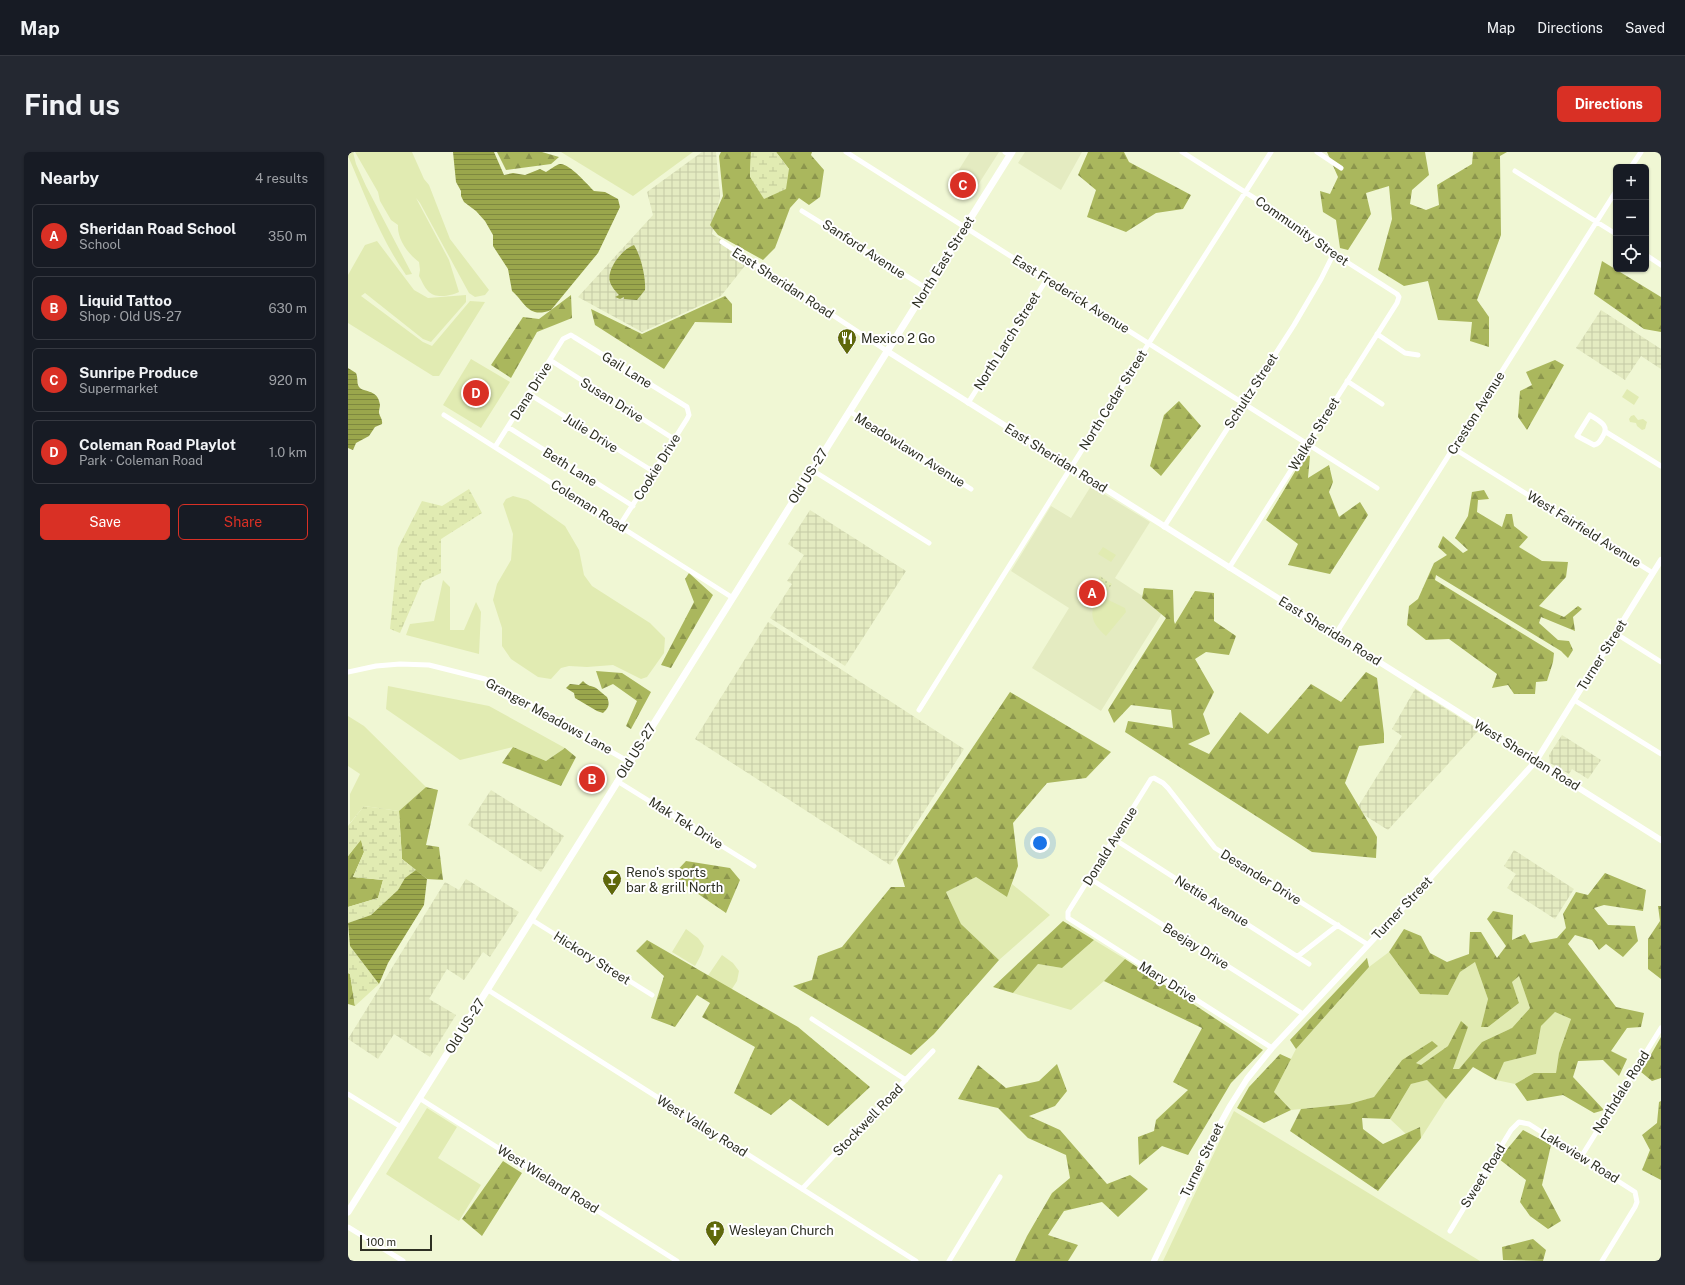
<!DOCTYPE html>
<meta charset="utf-8">
<style>
:root{--surface:#171b24;--page:#242831;--text:#f1f3f6;--muted:#9ea1a6;--line:#363941;--accent:#d93025}
body{margin:0;font-family:"Public Sans",sans-serif;background:var(--page);color:var(--text)}
.controls{position:absolute;right:12px;top:12px;display:grid;overflow:hidden;border-radius:6px;box-shadow:0 1px 3px #0004}
.controls button{width:36px;height:36px;display:grid;place-items:center;padding:0;border:0;border-bottom:1px solid var(--line);background:var(--surface);color:var(--text);font:20px sans-serif}
.scale{position:absolute;left:12px;bottom:10px;width:72px;box-sizing:border-box;padding-left:4px;border:2px solid #2e3023;border-top:0;font-size:11px;line-height:14px;white-space:nowrap;color:#2e3023;-webkit-text-stroke:3px #fff;paint-order:stroke}
.you{position:absolute;left:692px;top:691px;width:14px;height:14px;margin:-10px;border:3px solid #fff;border-radius:50%;background:#1a73e8;box-shadow:0 0 0 6px #1a73e833}
.badge{display:grid;place-items:center;width:26px;height:26px;border-radius:50%;background:var(--accent);color:#fff;font-size:13px;font-weight:700}
.pin{position:absolute;translate:-50% -50%;border:2px solid #fff;box-shadow:0 1px 4px #0006}
.list{margin:0;padding:0;list-style:none}
h2{display:flex;justify-content:space-between;align-items:center;height:52px;margin:0;padding:0 16px;font-size:17px}
h2 small{font-size:13px;font-weight:400;color:var(--muted)}
.list li{display:grid;grid-template-columns:26px 1fr auto;gap:12px;align-items:center;box-sizing:border-box;height:64px;margin:0 8px 8px;padding:0 8px;border:1px solid var(--line);border-radius:6px}
.list b{display:block;font-size:15px;white-space:nowrap}
.list p{margin:0;font-size:13px;white-space:nowrap;color:var(--muted)}
.list em{font-size:13px;font-style:normal;color:var(--muted)}
.actions{display:flex;gap:8px;padding:12px 16px}
.actions a{flex:1;padding:9px 0;border:1px solid var(--accent);border-radius:6px;text-align:center;font-size:14px;color:var(--accent)}
.actions .main{background:var(--accent);color:#fff}
.icon{flex:none;width:22px;height:22px;fill:none;stroke:currentColor;stroke-width:2;stroke-linecap:round;stroke-linejoin:round}
.map{position:relative;flex:none;width:1313px;height:1109px;overflow:hidden;border-radius:6px}
header{display:flex;align-items:center;gap:24px;box-sizing:border-box;height:56px;padding:0 20px;background:var(--surface);border-bottom:1px solid var(--line)}
header strong{font-size:19px}
nav{display:flex;gap:22px;margin-inline-start:auto;font-size:14px}
.intro{display:flex;align-items:center;justify-content:space-between;box-sizing:border-box;height:96px;padding:0 24px}
h1{margin:0;font-size:28px}
.button{padding:10px 18px;border-radius:6px;background:var(--accent);color:#fff;font-size:14px;font-weight:700}
main{display:flex;gap:24px;padding:0 24px}
aside{flex:1;background:var(--surface);border-radius:6px;box-shadow:0 1px 3px #0004}
.map>svg:first-child{display:block}
.built{fill:#e4ebc1}
.industrial{fill:url(#industrial-grid)}
.green{fill:#e1ebb2}
.forest{fill:url(#forest-firs)}
.wetland{fill:url(#wetland-marsh)}
.garden{fill:url(#garden-dots)}
.water{fill:url(#water-rules)}
.lines{fill:none;stroke-linecap:round;stroke-linejoin:round}
.minor{stroke:#fff;stroke-width:5}
.tertiary{stroke:#fff;stroke-width:6}
.secondary{stroke:#fff;stroke-width:7}
.labels{text-anchor:middle;dominant-baseline:central;stroke-width:4;stroke-linejoin:round;paint-order:stroke}
.street-label{font-size:13px;fill:#2e3023;stroke:#fff}
.poi-label{font-size:13px;fill:#2e3023;stroke:#fff;text-anchor:start}
</style>
<header>
<strong>Map</strong>
<nav><a>Map</a><a>Directions</a><a>Saved</a></nav>
</header>
<div class="intro"><h1>Find us</h1><a class="button">Directions</a></div>
<main>
<aside>
<h2>Nearby<small>4 results</small></h2>
<ul class="list">
<li><span class="badge">A</span><div><b>Sheridan Road School</b><p>School</p></div><em>350 m</em></li>
<li><span class="badge">B</span><div><b>Liquid Tattoo</b><p>Shop · Old US-27</p></div><em>630 m</em></li>
<li><span class="badge">C</span><div><b>Sunripe Produce</b><p>Supermarket</p></div><em>920 m</em></li>
<li><span class="badge">D</span><div><b>Coleman Road Playlot</b><p>Park · Coleman Road</p></div><em>1.0 km</em></li>
</ul>
<div class="actions"><a class="main">Save</a><a>Share</a></div>
</aside>
<div class="map">
<svg width="1313" height="1109" viewBox="0 0 1313 1109">
<defs>
<pattern id="industrial-grid" width="8" height="8" patternUnits="userSpaceOnUse"><rect width="8" height="8" fill="#e4ebc1"/><path d="M0 4h8M4 0v8" fill="none" stroke="#c4caa6"/></pattern>
<pattern id="forest-firs" width="22" height="20" patternUnits="userSpaceOnUse"><rect width="22" height="20" fill="#aab75d"/><path d="M5 1l3.5 6h-7zM16 11l3.5 6h-7z" fill="#8b954c"/></pattern>
<pattern id="wetland-marsh" width="20" height="14" patternUnits="userSpaceOnUse"><rect width="20" height="14" fill="#e1ebb2"/><path d="M1 5h8M5 5V1M11 12h8M15 12V8" fill="none" stroke="#c1ca99"/></pattern>
<pattern id="garden-dots" width="8" height="8" patternUnits="userSpaceOnUse"><rect width="8" height="8" fill="#e1ebb2"/><path d="M2 2h.1M6 6h.1" fill="none" stroke="#c1ca99" stroke-width="1.8" stroke-linecap="round"/></pattern>
<pattern id="water-rules" width="6" height="5" patternUnits="userSpaceOnUse"><rect width="6" height="5" fill="#9aa64c"/><path d="M0 2.5h6" fill="none" stroke="#7e883f"/></pattern>
</defs>
<rect width="100%" height="100%" fill="#f0f7d4"/>
<path class="built" d="M622 0H651L621 47 600 35Z
M677 0H734L713 38 670 11Z
M743 334 802 370 767 426 816 458 753 559 684 516 721 456 663 419 703 354 723 366Z"/>
<path class="industrial" d="M354 0H368L372 44 364 82 403 106 373 144 294 180 230 145 305 63 299 40Z
M1253 158 1313 197V217L1293 204 1277 228 1228 196Z
M462 358 558 419 497 514 422 466 444 432 439 429 456 403 440 392Z
M420 470 616 597 542 713 347 587Z
M1067 537 1131 578 1040 678 1008 658 1054 584 1044 577Z
M1214 583 1253 608 1240 627 1224 617 1221 622 1202 611 1201 603Z
M143 638 216 684 193 720 120 673Z
M1166 698 1226 737 1207 767 1159 736 1168 722 1156 714Z
M118 727 171 760 142 805 135 800 116 828 99 817 81 847 108 863 82 905 46 882 30 907 0 887 97 730 111 738Z"/>
<path class="green" d="M0 0H5L8 12 18 34 64 122 58 123C32 86 18 45 0 4Z
M7 0H64L76 27 81 33 102 87 141 138 137 143 127 145 121 141 72 51 68 46 101 108 111 140C103 144 87 147 80 139 76 135 74 129 71 124L72 118 71 110C60 102 49 87 50 73L43 68 32 49 30 40Z
M213 0H345L285 44Z
M29 89 66 138 80 146 118 143V150L83 190 75 187 17 141 13 144 75 190 84 194 122 149 137 150 91 224H85L0 171V123L17 93Z
M123 207 162 230 133 276 95 253Z
M1279 237 1291 245 1286 253 1274 245Z
M1286 263 1290 268 1295 267 1299 270 1297 277 1294 278 1289 274 1288 271 1282 270 1281 267 1283 264Z
M165 344 180 348 217 374 231 398 236 423 244 434 302 471 317 486 316 501 299 525 293 527 265 513 239 515 221 514 213 516 203 527 190 525 163 507 154 494V476L145 448 149 432 163 408 165 382 155 352 158 347Z
M755 395 768 403 763 410 750 402Z
M95 428 102 435V478H116L128 450 133 460 131 502 58 483 62 472 86 469Z
M750 443 777 456 778 460 758 484C742 470 741 461 750 443Z
M40 534 141 554 217 596 198 609 165 595 112 608 38 557Z
M0 564 16 574 78 635 51 659 16 654 2 671V642L12 622 0 614Z
M628 725 659 745 664 732 702 763 651 808 613 772 598 740Z
M338 777 350 786 356 794 353 803 347 814 324 800Z
M746 788 777 807 756 829 723 858 665 841 690 812 714 816Z
M1041 800 1072 842 1100 843 1112 820 1127 810 1140 847 1133 875H1140L1171 851 1164 830 1171 823 1182 856 1164 876 1134 890 1111 917 1105 918 1108 908 1100 894 1073 913 1068 911 1084 889 1054 908 1026 945 1001 952 943 958 926 940 948 897 1021 815Z
M374 803 385 811 391 819 389 829 382 840 359 825Z
M1207 860 1223 867 1211 901 1208 921H1186L1167 932 1148 928 1156 910 1188 902 1193 874Z
M1079 928 1098 947 1073 986 1072 975 1058 982 1042 967 1063 932Z
M79 956 109 975 90 1006 133 1033 111 1069 38 1022Z
M886 959 1132 1109H815Z"/>
<path class="forest" d="M149 0H194L211 5 203 12 158 18Z
M373 0H403L402 25 441 17 428 0H464L463 3 476 18 472 45 461 53 451 46 442 56 427 96 415 108 370 83 362 73 375 44 371 4Z
M740 0H776L781 10 843 43 835 57 808 61 778 80 739 65 748 38 730 23Z
M979 0H1077L1081 23 1064 38 1062 52 1078 58 1091 53 1089 33 1124 12 1125 0H1159L1152 4 1153 83 1129 148 1141 165V195L1122 189 1124 170 1090 168 1080 129 1056 134 1030 118 1044 67 1041 34 1018 41 1023 62 1000 98 992 96 988 68 975 60 972 39 982 42 990 25Z
M1254 109 1313 145V180L1296 177 1246 142Z
M223 143 224 166 189 180 163 226 143 213 175 165 191 167Z
M377 144 384 152V171L347 170 316 217 247 173 243 157 294 182Z
M1207 208 1216 213 1179 278 1170 265 1172 239 1184 233 1178 220Z
M831 249 853 274 813 324 802 314 816 263Z
M957 303 962 304 960 326 981 313 985 330 981 340 991 365 1012 350 1020 363 982 422 940 413 950 392 918 368Z
M1136 338 1141 347 1130 348 1129 360 1154 375 1158 362H1164L1166 374 1180 385 1171 395 1194 409 1220 410 1218 425 1191 454 1216 465 1230 454 1234 457 1225 465 1227 479 1193 465 1191 471 1210 488 1221 489 1225 498 1220 506 1213 499 1088 423 1087 428 1206 501 1205 510 1199 529 1188 530 1187 542H1166L1160 533 1144 536 1149 522 1101 487 1078 488 1059 473 1061 454 1070 447 1086 411 1099 403 1090 395 1095 384 1115 401 1120 398 1107 386 1120 364 1124 340Z
M341 421 365 443 323 516 313 513 346 450 337 427Z
M796 436 825 438 826 469 827 472 847 439 866 441V469L888 484 881 503 858 500 847 507 866 540 855 562 862 582 840 592 861 602 892 560 920 582 963 532 993 550 1018 520 1029 526 1036 582V591L1011 594 997 631 1029 685 1028 706 964 700 777 580 780 569 825 576 823 558 783 553 766 571 760 558 818 466 794 446Z
M248 519 274 521 303 540 283 577 278 574 289 549 265 532 254 537Z
M662 540 763 600 738 626 699 631 665 671 670 714 659 745 628 725 598 740 613 772 651 808 586 882 563 903 445 834 464 828 470 804 494 795 543 735H557L549 708Z
M165 595 198 609 217 596 228 605 213 634 154 611Z
M78 635 90 638 78 693 91 695 95 728 79 727 54 707 51 659Z
M13 687 16 700 5 725 35 728 30 746 0 755V704Z
M338 709 382 716 392 728 378 761 324 724Z
M1257 721 1298 738 1295 759 1256 753 1246 756 1260 773 1287 774 1290 789 1275 805 1258 792 1251 798 1244 788 1227 783 1220 792 1268 855 1296 861 1293 875 1279 876 1263 899 1279 907 1271 924 1255 908 1230 909 1225 925 1256 958 1246 961 1215 943 1179 949 1167 932 1186 921H1208L1211 901 1223 867 1207 860 1193 874 1188 902 1156 910 1148 928 1125 915 1098 947 1079 928 1063 932 1042 967 1014 966 1015 977 1035 992 1072 975 1073 986 1030 1039 942 979 953 957 1001 952 1026 945 1054 908 1084 889 1090 894 1068 911 1073 913 1100 894 1113 869 1120 875 1105 917H1111L1134 890 1164 876 1182 856 1171 824 1164 830 1171 851 1140 875H1133L1140 847 1127 810 1112 820 1100 843 1072 842 1041 800 1056 777 1073 784 1082 801 1099 810 1121 802 1122 780H1133L1149 806 1158 794 1139 767 1145 759 1165 763 1164 788 1177 782 1182 791 1209 786 1218 776 1215 762 1228 740 1240 743Z
M1310 754H1313V827L1300 817V787L1312 769Z
M715 769 746 788 714 816 690 812 665 841 645 835Z
M299 788 450 875 522 935 480 974 442 947 423 963 386 941 407 895 354 865 362 851 349 843 327 875 303 866 316 824 288 799Z
M1019 806 1021 815 948 897 942 888Z
M777 807 915 898 883 931 840 1003 814 994 791 1013 790 985 806 979 808 968 840 938 825 930 854 876 756 829Z
M0 821 2 822 7 854 0 852Z
M1313 885V926L1304 929 1293 920Z
M932 902 943 907 926 940 943 958 916 971 889 956 901 935Z
M709 912 719 939 707 954 681 964 712 978 759 1032 782 1023 800 1037 770 1065 754 1050 716 1059 700 1083 730 1093 720 1109H667L679 1084 704 1041 722 1026 718 1003 680 986 650 956 610 947 630 913 658 936 691 929Z
M1313 949V1028L1294 1018 1302 998 1294 983 1309 971 1311 950Z
M1175 978 1203 993 1194 1033 1213 1069 1200 1077 1182 1064 1172 1050 1178 1028 1151 1007Z
M155 1009 174 1021 134 1084 114 1067Z
M1185 1087 1198 1098 1195 1109 1155 1108 1154 1095Z"/>
<path class="wetland" d="M403 0H428L441 17 438 37 416 47 402 25Z
M121 337 134 361 93 387V421L74 430 52 481 42 477 50 396 74 349 94 354Z
M16 654 51 659 54 707 68 718 57 726 50 738 23 763 0 771 2 794 31 832 7 854 2 822 0 821V755L30 746 35 728 5 725 16 700 13 688 0 704V674Z"/>
<path class="garden" d="M752 424 764 432 758 441 746 433Z"/>
<path class="water" d="M105 0H146L156 23 165 21 177 23 192 17 198 20C202 18 207 13 212 12 221 11 240 33 246 39L257 40 270 47 272 55 250 101 203 158C180 167 177 150 164 139L160 117 145 94V83L137 69 128 59 116 50 113 44V39L108 30Z
M286 93C293 104 298 126 297 138L289 148 276 147V145L272 147 267 145 271 143C268 140 263 134 262 130 258 118 274 97 286 93Z
M0 216 8 221C10 226 9 230 10 233 13 242 30 235 32 253 32 255 31 257 31 260 31 264 35 267 34 272L27 275 21 284 8 291 5 298 0 296Z
M235 529C241 535 242 533 248 536 252 539 255 542 259 545 262 552 261 556 255 561L249 559 227 546 226 541 218 536 222 532 231 533Z
M68 718 79 727 76 753 40 811 31 832 2 794 0 771 23 763 50 738 57 726Z"/>
<g class="lines">
<path class="minor" d="M498 0 1029 336
M657 0 662 3
M834 0 969 86 991 105 1049 142 1051 145 1049 151 881 416
M969 0 993 16
M1283 15 1293 0
M1167 19 1268 82
M454 59 578 136
M374 90 539 199
M1298 103 1313 113
M1029 182 1057 201 1070 203
M202 208 326 287
M999 229 1034 252
M181 242 306 320
M620 251 699 127
M501 259 623 337
M96 263 385 446
M1242 263C1251 269 1262 273 1255 284 1252 289 1251 292 1246 293L1229 284Z
M160 275 285 354
M1258 280 1313 314
M147 295 215 187 223 183 226 185 339 255 341 263 339 267 272 373
M1105 296 1305 421
M464 318 581 391
M816 375 946 173 973 127 986 101
M1267 481 1313 510
M987 483 1268 39
M0 520 28 514 52 512 81 513 137 527 281 610
M1226 548 1313 602
M571 558 801 191 923 0
M269 629 406 714
M766 687 961 812
M741 726 955 862
M184 768 304 843
M950 804 990 773
M140 838 568 1109
M464 867 558 928
M924 896 720 766V760L803 627 806 626 815 631 820 636 867 696 1019 792
M0 942 53 975
M71 946 329 1109
M1233 1005 1313 876
M454 1037 585 899
M0 1075 55 1109
M1102 1079 1163 978 1171 970 1181 972 1287 1040 1289 1050 1287 1055 1254 1109
M601 1109 652 1025"/>
<path class="tertiary" d="M539 199 1313 688
M806 1109 865 985 882 954 899 927 924 896 1062 748 1188 609 1313 408"/>
<path class="secondary" d="M0 1060 664 0"/>
</g>
<defs>
<symbol id="restaurant-pin" viewBox="-11 -11 22 30"><path d="M0 17L-7.5 6A9.5 9.5 0 1 1 7.5 6Z" fill="#5f680b" stroke="#fff"/><path d="M-5-6h1v4h1v-4h1v4h1v-4h1v5L-1.5 .5V6h-2V.5L-5-1ZM5-6V6H3V1.5H1.5Q1.5-4 5-6Z" fill="#fff"/></symbol>
<symbol id="bar-pin" viewBox="-11 -11 22 30"><path d="M0 17L-7.5 6A9.5 9.5 0 1 1 7.5 6Z" fill="#5f680b" stroke="#fff"/><path d="M-6-5H6L.8 .8V4.5H3.5V6h-7V4.5H-.8V.8Z" fill="#fff"/></symbol>
<symbol id="church-pin" viewBox="-11 -11 22 30"><path d="M0 17L-7.5 6A9.5 9.5 0 1 1 7.5 6Z" fill="#5f680b" stroke="#fff"/><path d="M-1.2-6h2.4v3.5h3.3v2.4h-3.3V6h-2.4V-.1h-3.3v-2.4h3.3Z" fill="#fff"/></symbol>
</defs>
<g fill-rule="evenodd">
<use href="#restaurant-pin" x="488" y="175" width="22" height="30"/>
<use href="#bar-pin" x="253" y="716" width="22" height="30"/>
<use href="#church-pin" x="356" y="1067" width="22" height="30"/>
</g>
<g class="labels">
<g class="street-label">
<text transform="translate(954 79) rotate(35)">Community Street</text>
<text transform="translate(516 97) rotate(33)">Sanford Avenue</text>
<text transform="translate(595 110) rotate(-58)">North East Street</text>
<text transform="translate(435 131) rotate(33)">East Sheridan Road</text>
<text transform="translate(723 142) rotate(32)">East Frederick Avenue</text>
<text transform="translate(659 189) rotate(-58)">North Larch Street</text>
<text transform="translate(279 218) rotate(32)">Gail Lane</text>
<text transform="translate(183 239) rotate(-58)">Dana Drive</text>
<text transform="translate(903 239) rotate(-57)">Schultz Street</text>
<text transform="translate(264 248) rotate(32)">Susan Drive</text>
<text transform="translate(765 248) rotate(-58)">North Cedar Street</text>
<text transform="translate(1128 261) rotate(-58)">Creston Avenue</text>
<text transform="translate(243 281) rotate(32)">Julie Drive</text>
<text transform="translate(966 282) rotate(-58)">Walker Street</text>
<text transform="translate(562 298) rotate(32)">Meadowlawn Avenue</text>
<text transform="translate(708 306) rotate(32)">East Sheridan Road</text>
<text transform="translate(222 315) rotate(32)">Beth Lane</text>
<text transform="translate(309 315) rotate(-58)">Cookie Drive</text>
<text transform="translate(460 324) rotate(-58)">Old US-27</text>
<text transform="translate(241 354) rotate(32)">Coleman Road</text>
<text transform="translate(1236 377) rotate(32)">West Fairfield Avenue</text>
<text transform="translate(982 479) rotate(32)">East Sheridan Road</text>
<text transform="translate(1254 503) rotate(-58)">Turner Street</text>
<text transform="translate(201 564) rotate(29)">Granger Meadows Lane</text>
<text transform="translate(288 599) rotate(-58)">Old US-27</text>
<text transform="translate(1179 603) rotate(32)">West Sheridan Road</text>
<text transform="translate(338 671) rotate(32)">Mak Tek Drive</text>
<text transform="translate(762 694) rotate(-58)">Donald Avenue</text>
<text transform="translate(913 725) rotate(32)">Desander Drive</text>
<text transform="translate(864 749) rotate(32)">Nettie Avenue</text>
<text transform="translate(1054 756) rotate(-47)">Turner Street</text>
<text transform="translate(848 794) rotate(32)">Beejay Drive</text>
<text transform="translate(244 806) rotate(32)">Hickory Street</text>
<text transform="translate(820 830) rotate(32)">Mary Drive</text>
<text transform="translate(117 874) rotate(-58)">Old US-27</text>
<text transform="translate(1273 940) rotate(-58)">Northdale Road</text>
<text transform="translate(520 968) rotate(-46)">Stockwell Road</text>
<text transform="translate(354 974) rotate(32)">West Valley Road</text>
<text transform="translate(1232 1004) rotate(32)">Lakeview Road</text>
<text transform="translate(854 1008) rotate(-64)">Turner Street</text>
<text transform="translate(1135 1024) rotate(-58)">Sweet Road</text>
<text transform="translate(200 1027) rotate(32)">West Wieland Road</text>
</g>
<g class="poi-label">
<text x="513" y="186">Mexico 2 Go</text>
<text x="278" y="720">Reno's sports<tspan x="278" dy="15">bar &amp; grill North</tspan></text>
<text x="381" y="1078">Wesleyan Church</text>
</g>
</g>
</svg>
<div class="controls">
<button>+</button>
<button>−</button>
<button><svg class="icon" aria-label="locate" viewBox="0 0 24 24"><circle cx="12" cy="12" r="6"/><path d="M12 2v4M12 18v4M2 12h4M18 12h4"/></svg></button>
</div>
<div class="scale">100 m</div>
<div class="you"></div>
<div class="pin badge" style="left:744px;top:441px">A</div>
<div class="pin badge" style="left:244px;top:627px">B</div>
<div class="pin badge" style="left:615px;top:33px">C</div>
<div class="pin badge" style="left:128px;top:241px">D</div>
</div>
</main>
